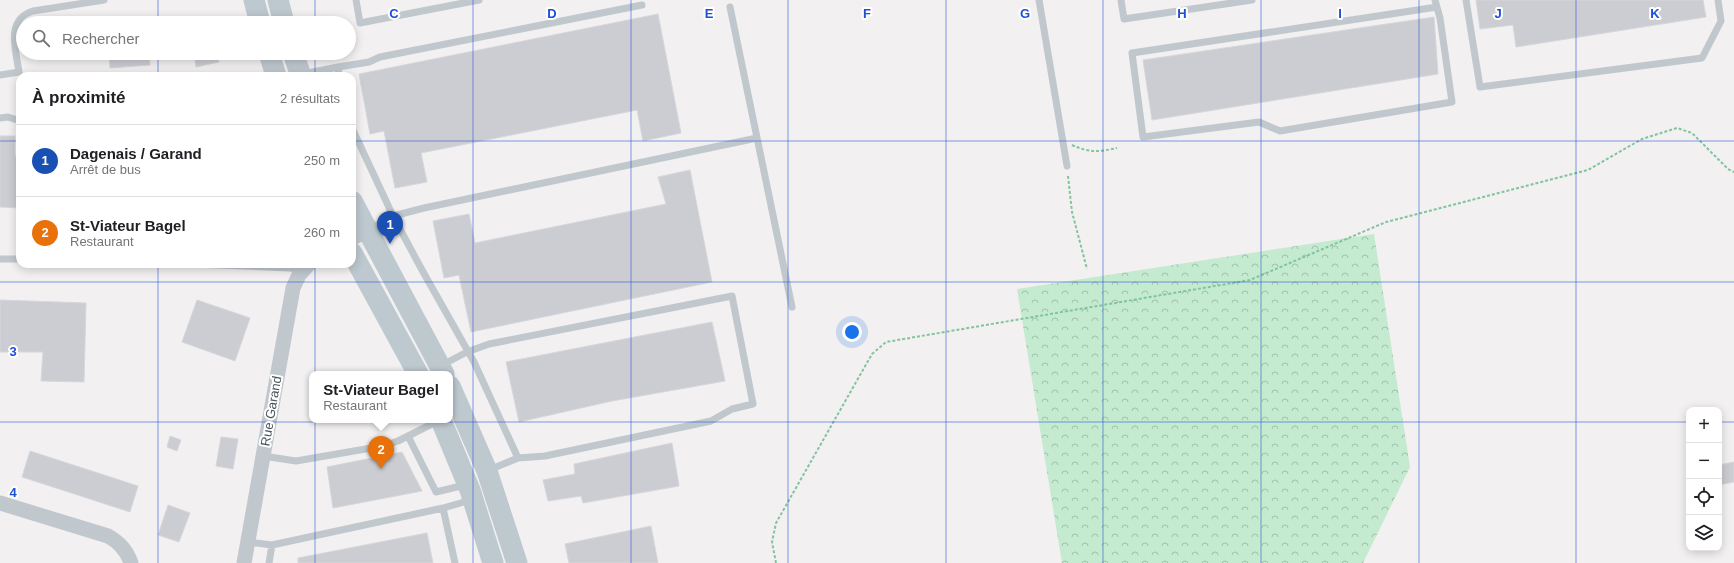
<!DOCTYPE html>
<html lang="fr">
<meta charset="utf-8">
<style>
:root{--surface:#fff;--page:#f2f2f2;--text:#202124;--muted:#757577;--line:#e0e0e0;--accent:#307fcc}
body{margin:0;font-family:Arial,sans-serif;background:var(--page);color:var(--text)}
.controls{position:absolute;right:12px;bottom:12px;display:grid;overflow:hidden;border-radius:8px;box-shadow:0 2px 10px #0003}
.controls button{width:36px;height:36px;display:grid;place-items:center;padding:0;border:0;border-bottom:1px solid var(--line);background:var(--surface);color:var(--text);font:20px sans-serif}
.you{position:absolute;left:852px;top:332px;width:14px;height:14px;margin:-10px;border:3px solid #fff;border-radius:50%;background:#1a73e8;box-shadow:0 0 0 6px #1a73e833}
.badge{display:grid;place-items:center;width:26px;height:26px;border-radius:50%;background:var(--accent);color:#fff;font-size:13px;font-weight:700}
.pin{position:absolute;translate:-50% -33px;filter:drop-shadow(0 1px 2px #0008)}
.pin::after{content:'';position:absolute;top:21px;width:14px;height:12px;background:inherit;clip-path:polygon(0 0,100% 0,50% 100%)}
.popup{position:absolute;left:309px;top:371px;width:144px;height:52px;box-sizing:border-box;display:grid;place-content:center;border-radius:8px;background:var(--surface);filter:drop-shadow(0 1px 3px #0005);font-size:13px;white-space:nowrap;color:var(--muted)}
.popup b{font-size:15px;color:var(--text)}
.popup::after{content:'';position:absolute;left:50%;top:100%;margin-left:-8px;border:8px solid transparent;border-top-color:var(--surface)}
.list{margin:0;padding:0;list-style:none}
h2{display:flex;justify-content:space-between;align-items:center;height:52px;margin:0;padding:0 16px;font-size:17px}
h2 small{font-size:13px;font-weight:400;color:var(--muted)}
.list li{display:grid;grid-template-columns:26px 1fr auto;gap:12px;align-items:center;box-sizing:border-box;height:72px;padding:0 16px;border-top:1px solid var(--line)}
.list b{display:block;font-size:15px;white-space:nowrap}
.list p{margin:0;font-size:13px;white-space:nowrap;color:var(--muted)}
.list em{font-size:13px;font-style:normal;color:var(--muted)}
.icon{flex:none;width:22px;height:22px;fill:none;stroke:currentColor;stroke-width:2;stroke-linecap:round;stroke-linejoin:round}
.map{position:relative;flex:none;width:1734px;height:563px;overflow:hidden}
.search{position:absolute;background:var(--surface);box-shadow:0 2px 10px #0003;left:16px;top:16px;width:340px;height:44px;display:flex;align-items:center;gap:10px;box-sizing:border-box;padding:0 14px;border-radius:22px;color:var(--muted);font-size:15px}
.panel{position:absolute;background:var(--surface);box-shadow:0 2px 10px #0003;left:16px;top:72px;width:340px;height:196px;border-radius:12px}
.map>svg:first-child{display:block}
.forest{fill:url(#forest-crowns)}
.building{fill:#cbcdd2;stroke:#d5d7db}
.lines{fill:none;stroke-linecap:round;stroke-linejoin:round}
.path{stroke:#81c49e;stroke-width:2;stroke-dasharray:3 2;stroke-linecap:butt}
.service{stroke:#c0c8cd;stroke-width:7}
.minor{stroke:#c0c8cd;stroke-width:15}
.secondary{stroke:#bec8cf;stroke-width:21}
.grid{fill:none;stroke:#1d4ed8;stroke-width:1;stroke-opacity:0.55}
.labels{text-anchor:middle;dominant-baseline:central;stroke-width:4;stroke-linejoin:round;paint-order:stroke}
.street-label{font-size:13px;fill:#4a545b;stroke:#fff}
.grid-label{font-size:13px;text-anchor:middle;font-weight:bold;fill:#1d4ed8;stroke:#fff;stroke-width:4;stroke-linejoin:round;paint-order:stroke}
</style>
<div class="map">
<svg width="1734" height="563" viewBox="0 0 1734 563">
<defs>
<pattern id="forest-crowns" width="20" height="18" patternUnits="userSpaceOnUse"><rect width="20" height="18" fill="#c4ead0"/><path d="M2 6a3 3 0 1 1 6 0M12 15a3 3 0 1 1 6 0" fill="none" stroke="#a1c0ac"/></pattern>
</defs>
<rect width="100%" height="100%" fill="#f2f0f0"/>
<path class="forest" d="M1374 234 1410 467 1363 563H1062L1017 289Z"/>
<path class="building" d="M1476 0H1703L1706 17 1516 47 1513 25 1480 29Z
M658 14 681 133 643 141 637 110 421 153 427 182 395 188 384 131 370 134 359 74Z
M1434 17 1438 74 1152 120 1143 60Z
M109 53H149L150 65 110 68Z
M194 53H217L219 62 196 67Z
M0 136H15V155L20 162V208L0 207Z
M690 170 712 282 471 332 459 275 444 278 433 221 469 214 475 243 666 204 658 177Z
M0 300 86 303 84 382 41 381 43 352H0Z
M197 300 250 318 235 361 182 342Z
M712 322 725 381 612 401 519 422 506 362Z
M170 436 181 440 177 451 167 447Z
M221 437 238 439 233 469 216 466Z
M672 443 679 486 583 503 581 496 548 501 543 480 575 474 574 464Z
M30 451 138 486 130 512 22 477Z
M402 452 422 491 333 508 327 467Z
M1734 462V482L1719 485V465Z
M168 505 190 513 179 542 158 535Z
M651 526 658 563H569L565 544Z
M427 533 433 563H298V558Z"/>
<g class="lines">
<path class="path" d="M1072 145C1090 153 1098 152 1117 148
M1068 176 1072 212 1087 269
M776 563 772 542 776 523 872 354 886 342 1250 280 1386 222 1588 170 1642 139 1677 128 1692 133 1728 169 1734 172"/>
<path class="service" d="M356 0 360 23 479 0
M1039 0 1067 166
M1121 0 1124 19 1252 0
M1435 0 1440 18 1452 102 1280 131 1259 122 1143 137 1132 53 1437 7
M1466 0 1480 87 1702 58 1721 21 1718 0
M730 7 792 307
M338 67 369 62 380 57 642 5
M303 74 338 67 339 76
M0 75 19 72C16 51 5 19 33 11L104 0
M0 118 8 117 20 121
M352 128 393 216 422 270 474 362 518 458 489 470
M369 230 393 216 424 208 757 138
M0 259H20
M192 264 290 268 297 269 301 272
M442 365 467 352 489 344 732 296 753 404 732 409 711 421 545 456 518 458
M408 436 436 492 465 485
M263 456 296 461 383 446 398 441 440 420
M248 542 272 545 269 563
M272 545 443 508
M455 563 443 508 471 500"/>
<path class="minor" d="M352 238 367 231
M0 503 108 536C119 542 127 551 131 563
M244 563 293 288 299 275 309 264"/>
<path class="secondary" d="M254 0 260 23
M278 0 284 23
M269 53 276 76
M293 53 301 76
M352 201 444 374
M352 253 418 374
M450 386 487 471 517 563
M441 420 470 490 493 563"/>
</g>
<path class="grid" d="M158 0V23M315 0V23M473 0V563M631 0V563M788 0V563M946 0V563M1103 0V563M1261 0V563M1419 0V563M1576 0V563M158 53V76M315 53V76M0 141H20M352 141H1734M158 264V563M315 264V563M0 282H1734M0 422H1689M1719 422H1734"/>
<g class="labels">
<g class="street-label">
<text transform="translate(271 411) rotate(-80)">Rue Garand</text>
</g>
</g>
<g class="grid-label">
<text x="394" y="18">C</text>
<text x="552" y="18">D</text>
<text x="709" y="18">E</text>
<text x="867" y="18">F</text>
<text x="1025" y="18">G</text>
<text x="1182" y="18">H</text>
<text x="1340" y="18">I</text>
<text x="1498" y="18">J</text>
<text x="1655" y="18">K</text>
<text x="13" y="356">3</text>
<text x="13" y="497">4</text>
</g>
</svg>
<div class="controls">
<button>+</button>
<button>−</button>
<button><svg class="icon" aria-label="locate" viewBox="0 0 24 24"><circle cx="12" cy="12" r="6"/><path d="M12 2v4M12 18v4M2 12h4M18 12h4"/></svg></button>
<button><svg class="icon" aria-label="layers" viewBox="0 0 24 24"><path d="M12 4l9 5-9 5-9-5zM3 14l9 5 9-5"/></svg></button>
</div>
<div class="you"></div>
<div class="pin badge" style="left:390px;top:244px;background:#1a4fb4">1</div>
<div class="pin badge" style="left:381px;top:469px;background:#e8710a">2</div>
<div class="popup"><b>St-Viateur Bagel</b>Restaurant</div>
<div class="search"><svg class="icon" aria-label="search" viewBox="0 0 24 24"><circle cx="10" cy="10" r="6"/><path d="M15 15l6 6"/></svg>Rechercher</div>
<section class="panel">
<h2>À proximité<small>2 résultats</small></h2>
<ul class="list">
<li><span class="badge" style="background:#1a4fb4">1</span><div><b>Dagenais / Garand</b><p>Arrêt de bus</p></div><em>250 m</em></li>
<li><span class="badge" style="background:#e8710a">2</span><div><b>St-Viateur Bagel</b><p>Restaurant</p></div><em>260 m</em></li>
</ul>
</section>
</div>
